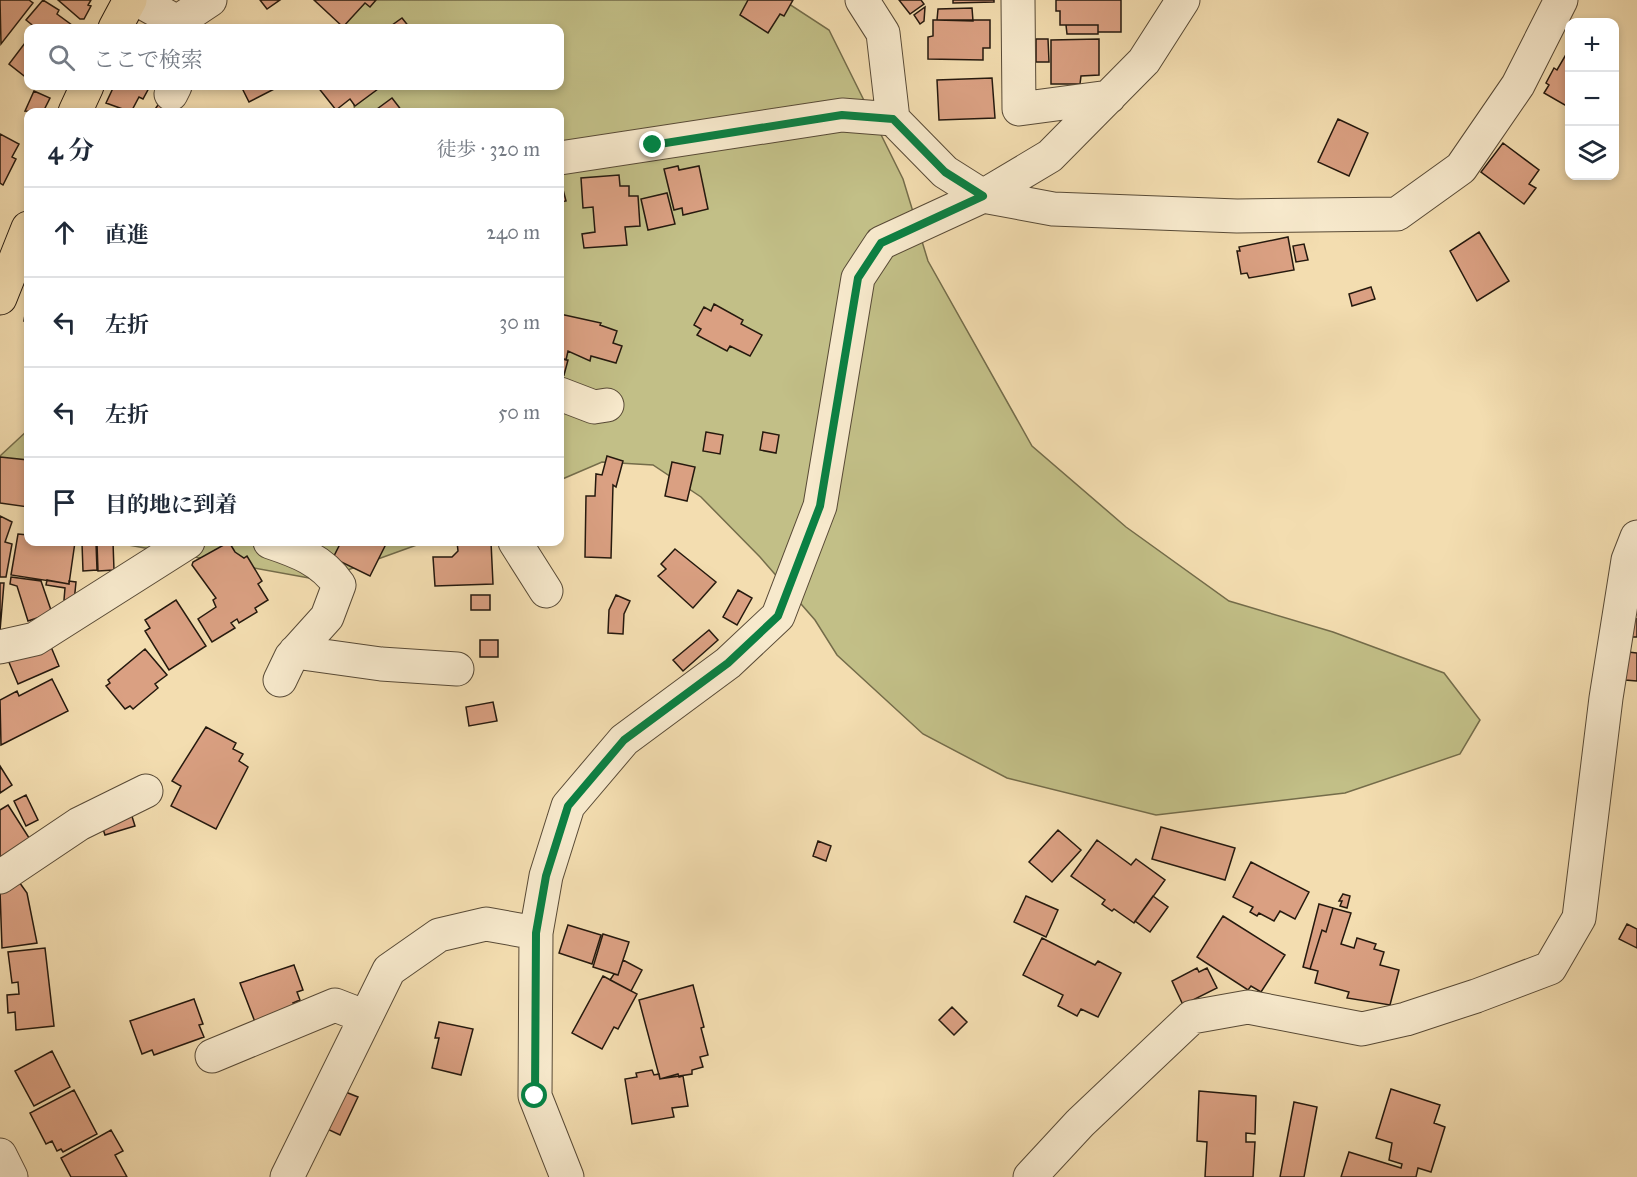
<!DOCTYPE html>
<html lang="ja">
<meta charset="utf-8">
<style>
:root{--surface:#fff;--page:#f2f2f3;--text:#1f2937;--muted:#747a83;--line:#e0e1e3}
body{margin:0;font-family:"IM FELL Great Primer","Noto Serif JP",serif;background:var(--page);color:var(--text)}
.controls{position:absolute;right:18px;top:18px;display:grid;overflow:hidden;border-radius:12px;box-shadow:0 3px 9px #0003}
.controls button{width:54px;height:54px;display:grid;place-items:center;padding:0;border:0;border-bottom:2px solid var(--line);background:var(--surface);color:var(--text);font:30px sans-serif}
.stop{position:absolute;width:18px;height:18px;margin:-14px;border:4px solid #0b8043;border-radius:50%;background:#fff}
.stop.end{background:#0b8043;border-color:#fff;box-shadow:0 2px 6px #0008}
.list{margin:0;padding:0;list-style:none}
h2{display:flex;justify-content:space-between;align-items:center;height:78px;margin:0;padding:0 24px;font-size:26px}
h2 small{font-size:20px;font-weight:400;color:var(--muted)}
.list li{display:grid;grid-template-columns:39px 1fr auto;gap:18px;align-items:center;box-sizing:border-box;height:90px;padding:0 24px;border-top:2px solid var(--line)}
.list b{display:block;font-size:22px;white-space:nowrap}
.list em{font-size:20px;font-style:normal;color:var(--muted)}
.icon{flex:none;width:33px;height:33px;fill:none;stroke:currentColor;stroke-width:2;stroke-linecap:round;stroke-linejoin:round}
.map{position:relative;flex:none;width:1637px;height:1177px;overflow:hidden}
.search{position:absolute;background:var(--surface);box-shadow:0 3px 9px #0003;left:24px;top:24px;width:540px;height:66px;display:flex;align-items:center;gap:15px;box-sizing:border-box;padding:0 21px;border-radius:12px;color:var(--muted);font-size:22px}
.panel{position:absolute;background:var(--surface);box-shadow:0 3px 9px #0003;left:24px;top:108px;width:540px;height:438px;border-radius:12px}
.map>svg:first-child{display:block}
.green{fill:#c2bf87;stroke:#746c4a;stroke-width:1.5}
.building{fill:#daa082;stroke:#25190e;stroke-width:1.5}
.lines{fill:none;stroke-linecap:round;stroke-linejoin:round}
.minor-casing{stroke:#584a36;stroke-width:35}
.major-casing{stroke:#25190e;stroke-width:35}
.minor{stroke:#f7e9cc;stroke-width:33}
.major{stroke:#f3ddb0;stroke-width:33}
.route{stroke:#0b8043;stroke-width:8}
</style>
<div class="map">
<svg width="1637" height="1177" viewBox="0 0 1637 1177">
<rect width="100%" height="100%" fill="#f3ddb0"/>
<filter id="stains"><feTurbulence type="fractalNoise" baseFrequency=".00333" numOctaves="4"/><feColorMatrix values="0 0 0 0 .2 0 0 0 0 .09 0 0 0 0 .02 0 0 0 .5 -.17"/></filter>
<radialGradient id="worn" r=".72"><stop offset=".6" stop-color="#630" stop-opacity="0"/><stop offset="1" stop-color="#630" stop-opacity=".3"/></radialGradient>
<path class="green" d="M347 0H783L829 30 903 179 928 261 1032 446 1126 527 1229 601 1333 632 1444 673 1480 720 1460 754 1345 793 1156 815 1007 778 923 734 837 655 815 620 760 557 701 497 653 465 602 462 560 480V112H355L351 86H560V28H343Z
M28 430V499L0 485V456Z
M112 542H425L320 580Z"/>
<path class="building" d="M0 0H29L33 3 1 44Z
M43 0 59 10 57 14 76 28H36L26 20Z
M58 0H91L88 5 91 6 84 19H80Z
M260 0H280L267 9Z
M314 0H376L370 7 365 3 343 27Z
M748 0H793L784 16 780 14 768 33 740 15Z
M899 0H921L924 4 910 14Z
M953 0H994V2L953 3Z
M1056 0H1121V32H1098V25H1060V11H1056Z
M925 7 924 21 920 24 914 15Z
M972 8 973 21 937 20 938 9Z
M402 18 410 28H388Z
M933 20H990V48H983V60L928 59V37L933 36Z
M1066 25H1098V34H1067Z
M28 39V79L9 64Z
M1036 39H1048L1049 62H1036Z
M1099 39V75L1081 76 1080 84H1051V40Z
M1568 51 1570 52V108L1544 93 1549 85 1546 83 1554 68 1557 70Z
M992 78 995 118 939 120 937 80Z
M114 86H150L143 99 139 97 131 112 106 103Z
M241 86H280L249 102Z
M317 86H382L355 106 350 99 336 110Z
M34 91 50 98 43 112 25 111Z
M163 98 183 112H153Z
M392 98 402 111 400 112H373Z
M1338 119 1368 133 1349 176 1318 162Z
M0 134 19 144 12 157 16 159 3 185 0 183Z
M1503 143 1539 170 1529 184 1536 188 1524 204 1481 172Z
M678 166 679 170 699 166 708 209 683 215 682 208 674 210 664 169Z
M619 175 620 186H629V196H638L640 226 625 227 627 245 584 248 582 234 595 232 593 207 583 208 581 178Z
M560 178 566 201 560 202Z
M667 193 675 224 648 230 641 199Z
M1479 232 1509 281 1477 301 1450 251Z
M1288 237 1294 270 1249 278 1247 273 1241 274 1237 251H1240L1239 247Z
M1304 244 1308 260 1296 262 1293 246Z
M1371 287 1375 299 1352 306 1349 294Z
M28 295V321H24Z
M714 304 743 320 741 324 762 335 750 356 730 346 727 351 697 335 701 329 694 325 704 307 711 311Z
M560 314 601 323 600 325 617 331 613 343 622 346 616 363 591 356 590 361 568 351 566 360 560 358Z
M560 358 568 360 564 375 560 374Z
M26 393H28V426L27 427Z
M706 432 723 435 720 454 703 451Z
M763 432 779 435 776 453 760 450Z
M607 456 623 461 616 487 613 485 611 558 585 557 586 496H595L596 474 602 475Z
M0 457 28 460V507L0 503Z
M672 462 695 467 687 501 665 496Z
M0 516 12 522 5 542 12 544 6 577H0Z
M18 534 28 535V542H75L69 584 11 575Z
M113 542 114 570 98 571 97 543Z
M229 542 235 552 244 558 247 556 262 581 258 584 268 600 255 608 257 612 239 623 237 619 231 623 235 628 212 642 198 619 216 607 213 600 216 598 192 565 193 562Z
M341 542H387L370 576 333 558Z
M457 542H491L493 584 435 586 433 557H452L458 551Z
M82 543H96L97 570 83 571Z
M675 549 716 582 693 608 658 576 666 569 661 564Z
M11 577 41 581 52 613 28 621 17 586 10 584Z
M47 580 69 584V581L76 582 74 602 64 600 65 588 46 585Z
M0 583H4L0 631Z
M738 590 752 598 737 625 723 617Z
M471 595H490V610H471Z
M616 595 630 601 624 614 623 634 608 633 609 610Z
M176 600 206 646 169 670 145 631 150 628 145 620Z
M1633 618 1637 619V637H1631Z
M709 630 718 640 683 671 673 660Z
M480 640H498V657H480Z
M49 642 59 666 18 684 8 660Z
M145 649 167 675 155 684 158 688 133 709 130 706 125 709 106 686 110 683 108 680Z
M1628 652 1637 653V681L1625 680Z
M52 679 68 711 1 745 0 700 17 691 19 696Z
M493 702 497 721 469 726 466 707Z
M206 727 236 743 233 749 243 754 239 761 248 767 216 829 171 806 181 786 172 781Z
M0 766 12 785 0 793Z
M26 795 38 820 26 826 14 801Z
M8 805 33 844 0 864V810Z
M130 810 135 826 105 835 100 820Z
M1161 827 1235 848 1225 880 1152 859Z
M1058 830 1081 850 1052 882 1029 862Z
M1097 840 1131 865 1136 859 1165 880 1134 923 1114 909 1112 911 1102 904 1105 900 1071 876Z
M818 841 831 846 826 861 813 856Z
M1251 862 1309 892 1295 919 1280 911 1274 921 1259 913 1257 916 1250 912 1253 907 1233 897Z
M17 879 27 893 37 943 2 948 0 891Z
M1343 894 1350 896 1347 908 1340 906 1342 901H1339Z
M1026 896 1058 910 1046 937 1014 922Z
M1153 896 1168 907 1150 932 1135 921Z
M1319 904 1333 908 1326 932 1322 930 1310 969 1303 967Z
M1333 908 1351 913 1341 944 1354 948 1357 938 1376 944 1374 949 1384 952 1380 965 1399 970 1390 1005 1347 998 1349 992 1315 983 1318 971 1310 969 1322 930 1326 932Z
M1223 916 1285 955 1261 992 1251 986 1248 990 1197 957Z
M1627 924 1637 929V948L1619 939Z
M568 925 601 935 592 964 559 953Z
M603 934 629 942 618 975 593 967Z
M1042 938 1095 965 1098 961 1121 973 1098 1017 1081 1009 1077 1016 1058 1006 1063 995 1023 975Z
M45 948 54 1026 16 1030 15 1012 8 1013 7 995 19 994 18 982 12 983 8 952Z
M623 960 642 970 631 991 610 980 614 974 618 975Z
M294 965 303 990 297 992 300 1000 293 1003 295 1007 255 1022 240 983Z
M1197 968 1199 972 1207 968 1217 988 1183 1005 1172 981Z
M603 976 637 994 618 1029 614 1027 602 1049 572 1033Z
M693 985 704 1027 701 1028 708 1055 700 1057 703 1067 692 1070V1074L660 1079 639 1000Z
M194 999 203 1024 199 1025 204 1037 154 1055 152 1050 142 1054 130 1021Z
M952 1007 967 1022 954 1035 939 1020Z
M439 1022 473 1029 461 1075 432 1068 439 1038H435Z
M52 1051 70 1087 34 1106 15 1071Z
M652 1070 654 1075 659 1074 660 1079 678 1074 679 1077 683 1076 688 1106 672 1108 674 1117 632 1124 625 1079 637 1077 636 1073Z
M1391 1089 1440 1105 1434 1123 1445 1127 1431 1172 1418 1168 1416 1177H1341L1349 1152 1401 1168 1402 1164 1389 1160 1392 1143 1376 1138Z
M74 1090 97 1134 63 1152 61 1149 57 1151 52 1141 46 1144 30 1113Z
M343 1091 358 1097 340 1135 325 1128Z
M1199 1091 1256 1096 1255 1134 1246 1133V1142H1255L1253 1177H1205L1207 1142 1197 1141Z
M1294 1102 1317 1107 1304 1177H1280Z
M111 1130 123 1151 115 1155 127 1177H71L61 1158Z"/>
<g class="lines">
<defs>
<path id="minor" d="M138 0 177 22 210 0
M862 0 883 33 893 119 945 172 983 196 1053 209 1237 216 1397 214 1461 168 1518 85 1561 0
M1018 0 1019 109 1109 97
M171 94 175 86
M560 158 842 115 893 119
M560 394 594 407 607 405
M270 542C297 551 322 560 339 585L327 617 291 657 280 680
M515 542 546 591
M0 647 35 639 188 542
M295 652 381 664 457 669
M0 877 79 824 146 791
M212 1056 335 1005 366 1017
M0 1155 11 1177
M287 1177 389 970 439 935 486 924 536 933
M567 1177 535 1096 536 933 546 876 568 806 624 740 728 663 778 616 820 506 858 278 881 243 983 196 1050 156 1144 61 1183 0
M1030 1177 1080 1123 1192 1017 1248 1007 1362 1029 1406 1019 1476 996 1550 968 1579 918 1606 698 1628 560 1637 537"/>
<path id="major" d="M115 28 130 0
M75 112 87 86
M0 298 28 228"/>
</defs>
<use href="#minor" class="minor-casing"/>
<use href="#major" class="major-casing"/>
<use href="#minor" class="minor"/>
<use href="#major" class="major"/>
</g>
<g class="lines">
<path class="route" d="M535 1096 536 933 546 876 568 806 624 740 728 663 778 616 820 506 858 278 881 243 983 196 945 172 893 119 842 115 653 145"/>
</g>
<rect width="100%" height="100%" filter="url(#stains)"/>
<rect width="100%" height="100%" fill="url(#worn)"/>
</svg>
<div class="controls">
<button>+</button>
<button>−</button>
<button><svg class="icon" aria-label="layers" viewBox="0 0 24 24"><path d="M12 4l9 5-9 5-9-5zM3 14l9 5 9-5"/></svg></button>
</div>
<div class="stop" style="left:535px;top:1096px"></div>
<div class="stop end" style="left:653px;top:145px"></div>
<div class="search"><svg class="icon" aria-label="search" viewBox="0 0 24 24"><circle cx="10" cy="10" r="6"/><path d="M15 15l6 6"/></svg>ここで検索</div>
<section class="panel">
<h2>4 分<small>徒歩 · 320 m</small></h2>
<ul class="list">
<li><svg class="icon" aria-label="ahead" viewBox="0 0 24 24"><path d="M12 20V5M6 11l6-6 6 6"/></svg><div><b>直進</b></div><em>240 m</em></li>
<li><svg class="icon" aria-label="left" viewBox="0 0 24 24"><path d="M17 20v-9H6M10 6l-5 5 5 5"/></svg><div><b>左折</b></div><em>30 m</em></li>
<li><svg class="icon" aria-label="left" viewBox="0 0 24 24"><path d="M17 20v-9H6M10 6l-5 5 5 5"/></svg><div><b>左折</b></div><em>50 m</em></li>
<li><svg class="icon" aria-label="arrive" viewBox="0 0 24 24"><path d="M6 21V4h12l-3 4 3 4H6"/></svg><div><b>目的地に到着</b></div></li>
</ul>
</section>
</div>
